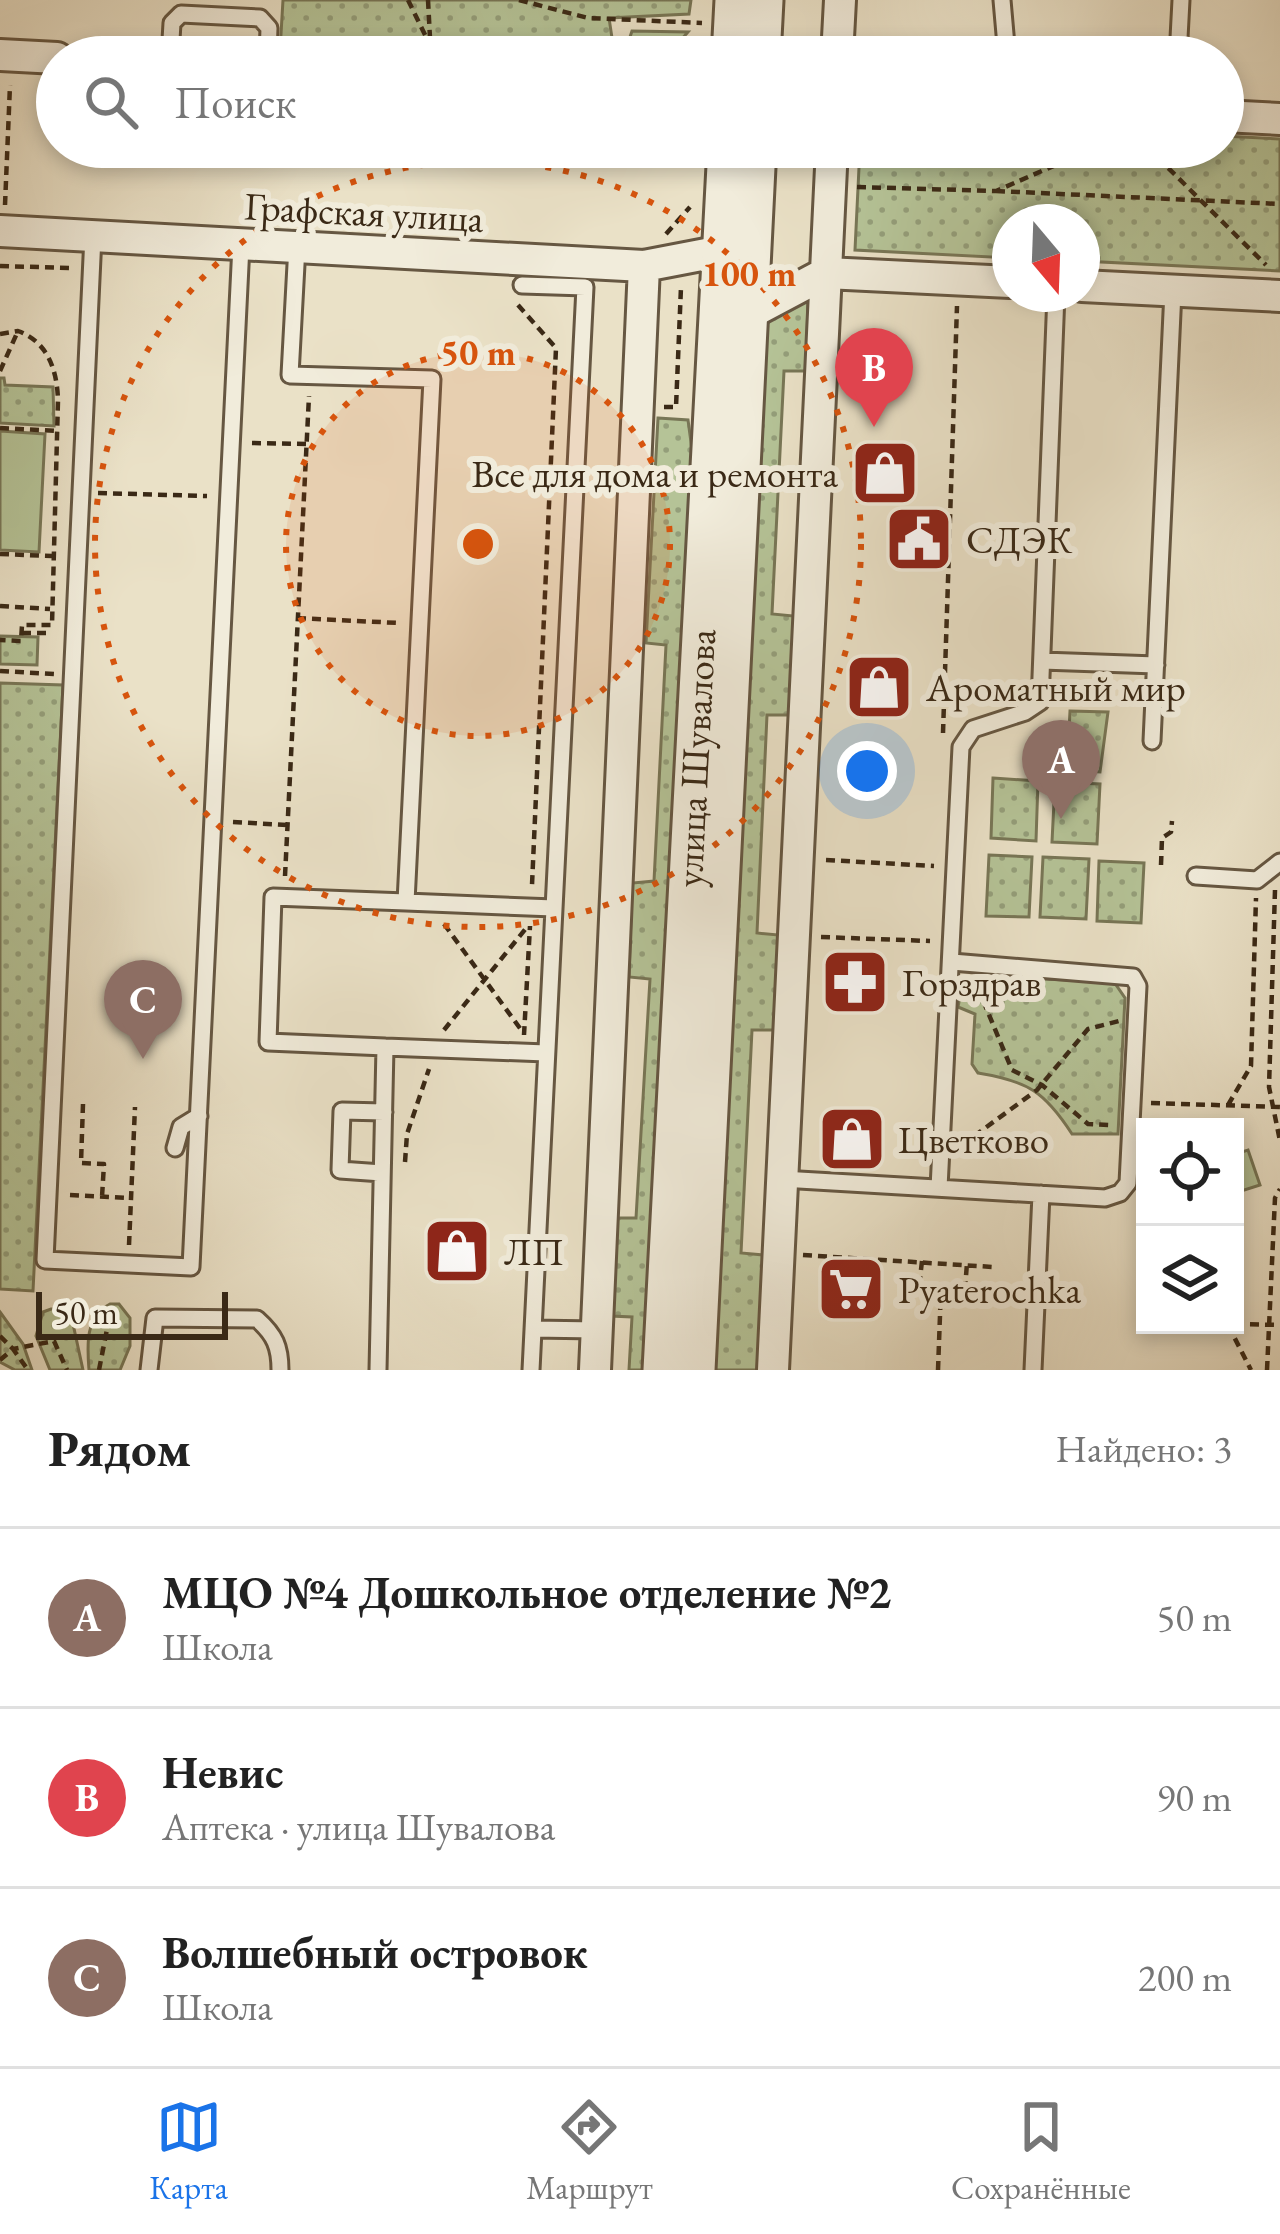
<!DOCTYPE html>
<html lang="ru">
<meta charset="utf-8">
<style>
:root{--surface:#fff;--page:#f6f6f6;--text:#222;--muted:#767676;--line:#e0e0e0;--accent:#1a73e8}
body{margin:0;font-family:"EB Garamond",serif;background:var(--page);color:var(--text)}
.controls{position:absolute;right:36px;bottom:36px;display:grid;overflow:hidden;border-radius:0px;box-shadow:0 6px 18px #0003}
.controls button{width:108px;height:108px;display:grid;place-items:center;padding:0;border:0;border-bottom:3px solid var(--line);background:var(--surface);color:var(--text);font:60px sans-serif}
.compass{position:absolute;left:992px;top:204px;width:108px;height:108px;border-radius:50%;background:var(--surface);box-shadow:0 6px 18px #0003;rotate:161deg}
.scale{position:absolute;left:36px;bottom:30px;width:192px;box-sizing:border-box;padding-left:12px;border:6px solid #3a2916;border-top:0;font-size:33px;line-height:42px;white-space:nowrap;color:#3a2916;-webkit-text-stroke:9px #f1ecdb;paint-order:stroke}
.you{position:absolute;left:867px;top:771px;width:42px;height:42px;margin:-30px;border:9px solid #fff;border-radius:50%;background:#1a73e8;box-shadow:0 0 0 18px #1a73e833}
.badge{display:grid;place-items:center;width:78px;height:78px;border-radius:50%;background:var(--accent);color:#fff;font-size:39px;font-weight:700}
.pin{position:absolute;translate:-50% -99px;filter:drop-shadow(0 3px 6px #0008)}
.pin::after{content:'';position:absolute;top:63px;width:42px;height:36px;background:inherit;clip-path:polygon(0 0,100% 0,50% 100%)}
.list{margin:0;padding:0;list-style:none}
h2{display:flex;justify-content:space-between;align-items:center;height:156px;margin:0;padding:0 48px;font-size:51px}
h2 small{font-size:39px;font-weight:400;color:var(--muted)}
.list li{display:grid;grid-template-columns:78px 1fr auto;gap:36px;align-items:center;box-sizing:border-box;height:180px;padding:0 48px;border-top:3px solid var(--line)}
.list b{display:block;font-size:45px;white-space:nowrap}
.list p{margin:0;font-size:39px;white-space:nowrap;color:var(--muted)}
.list em{font-size:39px;font-style:normal;color:var(--muted)}
.icon{flex:none;width:66px;height:66px;fill:none;stroke:currentColor;stroke-width:2;stroke-linecap:round;stroke-linejoin:round}
.map{position:relative;flex:none;width:1280px;height:1370px;overflow:hidden}
.search{position:absolute;background:var(--surface);box-shadow:0 6px 18px #0003;left:36px;right:36px;top:36px;height:132px;display:flex;align-items:center;gap:30px;box-sizing:border-box;padding:0 42px;border-radius:66px;color:var(--muted);font-size:45px}
.sheet{height:696px;background:var(--surface)}
nav{display:flex;justify-content:space-around;align-items:center;box-sizing:border-box;height:168px;border-top:3px solid var(--line);background:var(--surface);font-size:33px;color:var(--muted)}
nav a{display:grid;justify-items:center;gap:6px}
nav .on{color:var(--accent)}
.map>svg:first-child{display:block}
.grass{fill:url(#grass-dots);stroke:#787656;stroke-width:3}
.garden{fill:#b5c397;stroke:#787656;stroke-width:3}
.lines{fill:none;stroke-linecap:round;stroke-linejoin:round}
.service-casing{stroke:#665742;stroke-width:21}
.minor-casing{stroke:#665742;stroke-width:36}
.tertiary-casing{stroke:#665742;stroke-width:45}
.path{stroke:#3a2916;stroke-width:4.5;stroke-dasharray:9 6;stroke-linecap:butt}
.service{stroke:#f1ecdb;stroke-width:15}
.minor{stroke:#f1ecdb;stroke-width:30}
.tertiary{stroke:#f1ecdb;stroke-width:39}
.ring{fill:none;stroke:#d7540d;stroke-width:6;stroke-dasharray:6 12}
.labels{text-anchor:middle;dominant-baseline:central;stroke-width:12;stroke-linejoin:round;paint-order:stroke}
.street-label{font-size:39px;fill:#3a2916;stroke:#f1ecdb}
.poi-label{font-size:39px;fill:#3a2916;stroke:#f1ecdb;text-anchor:start}
.centre{fill:#d7540d;stroke:#f1ecdb;stroke-width:6}
.ring-label{font-size:36px;text-anchor:middle;font-weight:bold;fill:#d7540d;stroke:#f1ecdb;stroke-width:12;stroke-linejoin:round;paint-order:stroke}
</style>
<div class="map">
<svg width="1280" height="1370" viewBox="0 0 1280 1370">
<defs>
<pattern id="grass-dots" width="8" height="8" patternUnits="userSpaceOnUse" patternTransform="scale(3)"><rect width="8" height="8" fill="#b5c397"/><path d="M2 2h.1M6 6h.1" fill="none" stroke="#949e7a" stroke-width="1.8" stroke-linecap="round"/></pattern>
</defs>
<rect width="100%" height="100%" fill="#eae1c7"/>
<filter id="stains"><feTurbulence type="fractalNoise" baseFrequency=".00167" numOctaves="4"/><feColorMatrix values="0 0 0 0 .2 0 0 0 0 .09 0 0 0 0 .02 0 0 0 .5 -.17"/></filter>
<radialGradient id="worn" r=".72"><stop offset=".6" stop-color="#630" stop-opacity="0"/><stop offset="1" stop-color="#630" stop-opacity=".3"/></radialGradient>
<path class="grass" d="M283 0H691L689 14 609 18 612 38 629 40 632 31 688 32 666 57H357L280 51Z
M1223 136 1280 139V271L1082 261V222H1010V258L855 250 860 147H1223Z
M808 300 806 371H784L772 614 794 616 789 715H767L757 933 779 935 774 1030H752L741 1253 763 1255 758 1370H713L766 321Z
M0 378H4L5 385 53 387 54 426 0 423Z
M658 418 688 420 698 494 650 1370H629L632 1317 611 1316 615 1218H636L650 979 629 977 632 883 654 881 666 645 646 643Z
M0 636 38 637 37 665 0 664Z
M0 683 63 685 33 1291 0 1289Z
M1070 711 1108 712 1100 772 1067 770Z
M993 778 1038 781 1036 841 991 838Z
M1055 782 1100 784 1097 844 1052 842Z
M989 855 1032 857 1029 917 986 916Z
M1043 857 1089 859 1086 919 1040 917Z
M1099 861 1144 863 1141 923 1097 921Z
M976 976 1114 982 1125 998 1118 1134H1072C1045 1092 1028 1081 978 1073L972 1064 975 1014 958 1007 963 981Z
M110 1304H119L130 1318V1346L120 1370H89C87 1345 85 1317 110 1304Z
M51 1309H60L73 1324 83 1370H50L36 1336 43 1312Z
M0 1312 23 1344 32 1370H15L0 1362Z"/>
<path class="garden" d="M0 431 45 434 39 552 0 550Z
M1248 1150 1260 1185 1235 1193V1154Z"/>
<g class="lines">
<defs>
<path id="service" d="M1002 0 1007 57
M170 57 172 23 181 14 260 18 269 28 268 57
M1178 57 1181 0
M93 236 45 1260 191 1267 241 245
M297 246 290 375 432 379 406 902 554 908
M522 285 585 287 531 1370
M1042 661 1156 665
M1152 741 1173 291
M1196 876 1257 880 1280 862
M385 1047 268 1042 273 897 406 902
M175 1148 181 1127 199 1116
M382 1173 340 1170 342 1111 384 1112
M782 1179 1105 1198 1120 1193 1128 1183 1138 986 1133 977 952 962
M939 1188 961 747 973 729 1025 712 1040 702 1056 294
M533 1329 597 1330
M149 1370 155 1318 257 1319C275 1335 280 1347 280 1370
M378 1370 385 1047 546 1053
M1033 1370 1041 1194"/>
<path id="minor" d="M0 55 57 58
M837 57 840 0
M1223 116 1280 119
M0 231 644 266 722 251
M826 273 1010 282
M1082 286 1280 296
M747 315 826 273
M595 1370 644 266
M773 1370 832 147"/>
<path id="tertiary" d="M732 57 735 0
M760 57 763 0
M663 1370 728 147
M695 1370 756 147"/>
</defs>
<use href="#service" class="service-casing"/>
<use href="#minor" class="minor-casing"/>
<use href="#tertiary" class="tertiary-casing"/>
<path class="path" d="M408 0 429 43
M428 0 431 57
M519 0 588 18 702 23
M1147 147 1266 265
M857 187 996 191 1097 147
M996 191 1280 204
M5 205 10 85
M666 234 690 207
M0 266 71 268
M518 305 556 348 532 885
M0 334 18 331C48 342 57 370 58 400L52 625H22L21 641 0 640
M0 371 18 331
M664 407H676L681 287
M0 428 58 431
M252 443 307 444
M98 493 207 496
M0 554 52 556
M0 606 50 609
M297 618 399 623
M22 633H52
M0 671 54 674
M943 733 957 306
M233 822 287 825
M826 860 934 866
M1161 865 1162 838 1171 832 1172 821
M285 876 309 396
M1275 890 1269 1087 1280 1141
M444 924 522 1031
M821 937 930 941
M970 998H982L1012 1070 1042 1085 1088 1124 1109 1125
M444 1030 527 927
M524 1035 530 926
M1151 1103 1280 1107
M83 1104 81 1163 104 1164 102 1197
M1228 1105 1251 1066 1256 898
M962 1145 1037 1090 1088 1029 1119 1021
M405 1162 407 1134 429 1069
M70 1195 131 1198
M129 1245 135 1107
M803 1255 993 1267
M922 1261 919 1287 941 1288
M1235 1324 1280 1325
M1228 1325 1251 1370
M0 1336 13 1349 54 1341 67 1370
M0 1360 13 1349 28 1370
M99 1370 110 1314
M938 1370 941 1288 965 1289 967 1263
M1267 1370 1275 1198 1280 1189"/>
<use href="#service" class="service"/>
<use href="#minor" class="minor"/>
<use href="#tertiary" class="tertiary"/>
</g>
<circle cx="478" cy="544" r="192" fill="#d7540d" fill-opacity=".12"/>
<g class="ring">
<circle cx="478" cy="544" r="192"/>
<circle cx="478" cy="544" r="383"/>
</g>
<defs>
<symbol id="shop-square" viewBox="-11 -11 22 22"><rect x="-9" y="-9" width="18" height="18" rx="4" fill="#8f2418" stroke="#f1ecdb"/><path d="M-5-2.5h2.3a2.7 3.5 0 0 1 5.4 0H5L5.5 6h-11ZM-1.5-2.5h3a1.5 2.3 0 0 0-3 0Z" fill="#fff"/></symbol>
<symbol id="civic-square" viewBox="-11 -11 22 22"><rect x="-9" y="-9" width="18" height="18" rx="4" fill="#8f2418" stroke="#f1ecdb"/><path d="M-.6-6.5H3V-4.5H.6V-3L4-1V1h2V6H-6V1h2V-1L-.6-3ZM-1.2 2.5V6h2.4V2.5Z" fill="#fff"/></symbol>
<symbol id="pharmacy-square" viewBox="-11 -11 22 22"><rect x="-9" y="-9" width="18" height="18" rx="4" fill="#8f2418" stroke="#f1ecdb"/><path d="M-2-6h4v4h4v4h-4v4h-4v-4h-4v-4h4Z" fill="#fff"/></symbol>
<symbol id="supermarket-square" viewBox="-11 -11 22 22"><rect x="-9" y="-9" width="18" height="18" rx="4" fill="#8f2418" stroke="#f1ecdb"/><path d="M-6-5.5h2.5l.6 2H6L4.5 2H-2.5L-4.4-4H-6ZM-1.5 3.2a1.3 1.3 0 1 0 .1 0ZM3 3.2a1.3 1.3 0 1 0 .1 0Z" fill="#fff"/></symbol>
</defs>
<g fill-rule="evenodd">
<use href="#shop-square" x="847" y="435" width="76" height="76"/>
<use href="#civic-square" x="881" y="501" width="76" height="76"/>
<use href="#shop-square" x="841" y="649" width="76" height="76"/>
<use href="#pharmacy-square" x="817" y="944" width="76" height="76"/>
<use href="#shop-square" x="814" y="1101" width="76" height="76"/>
<use href="#shop-square" x="419" y="1213" width="76" height="76"/>
<use href="#supermarket-square" x="813" y="1251" width="76" height="76"/>
</g>
<g class="labels">
<g class="street-label">
<text transform="translate(364 212) rotate(3)">Графская улица</text>
<text transform="translate(695 758) rotate(-87)">улица Шувалова</text>
</g>
<g class="poi-label">
<text x="838" y="473" text-anchor="end">Все для дома и ремонта</text>
<text x="966" y="539">СДЭК</text>
<text x="926" y="687">Ароматный мир</text>
<text x="902" y="982">Горздрав</text>
<text x="898" y="1139">Цветково</text>
<text x="504" y="1251">ЛП</text>
<text x="898" y="1289">Pyaterochka</text>
</g>
</g>
<circle cx="478" cy="544" r="18" class="centre"/>
<g class="ring-label">
<text x="749" y="286">100 m</text>
<text x="478" y="365">50 m</text>
</g>
<rect width="100%" height="100%" filter="url(#stains)"/>
<rect width="100%" height="100%" fill="url(#worn)"/>
</svg>
<div class="controls">
<button><svg class="icon" aria-label="locate" viewBox="0 0 24 24"><circle cx="12" cy="12" r="6"/><path d="M12 2v4M12 18v4M2 12h4M18 12h4"/></svg></button>
<button><svg class="icon" aria-label="layers" viewBox="0 0 24 24"><path d="M12 4l9 5-9 5-9-5zM3 14l9 5 9-5"/></svg></button>
</div>
<svg class="compass" viewBox="-18 -18 36 36"><path d="M0-13l5 13h-10z" fill="#e53935"/><path d="M0 13l5-13h-10z" fill="#767676"/></svg>
<div class="scale">50 m</div>
<div class="you"></div>
<div class="pin badge" style="left:1061px;top:819px;background:#8d6e63">A</div>
<div class="pin badge" style="left:874px;top:427px;background:#e0444e">B</div>
<div class="pin badge" style="left:143px;top:1059px;background:#8d6e63">C</div>
<div class="search"><svg class="icon" aria-label="search" viewBox="0 0 24 24"><circle cx="10" cy="10" r="6"/><path d="M15 15l6 6"/></svg>Поиск</div>
</div>
<section class="sheet">
<h2>Рядом<small>Найдено: 3</small></h2>
<ul class="list">
<li><span class="badge" style="background:#8d6e63">A</span><div><b>МЦО №4 Дошкольное отделение №2</b><p>Школа</p></div><em>50 m</em></li>
<li><span class="badge" style="background:#e0444e">B</span><div><b>Невис</b><p>Аптека · улица Шувалова</p></div><em>90 m</em></li>
<li><span class="badge" style="background:#8d6e63">C</span><div><b>Волшебный островок</b><p>Школа</p></div><em>200 m</em></li>
</ul>
</section>
<nav>
<a class="on"><svg class="icon" aria-label="map" viewBox="0 0 24 24"><path d="M3 6l6-2 6 2 6-2v14l-6 2-6-2-6 2zM9 4v14M15 6v14"/></svg>Карта</a>
<a><svg class="icon" aria-label="directions" viewBox="0 0 24 24"><path d="M12 3l9 9-9 9-9-9zM9 14v-3h6M13 9l2 2-2 2"/></svg>Маршрут</a>
<a><svg class="icon" aria-label="saved" viewBox="0 0 24 24"><path d="M7 4h10v16l-5-4-5 4z"/></svg>Сохранённые</a>
</nav>
